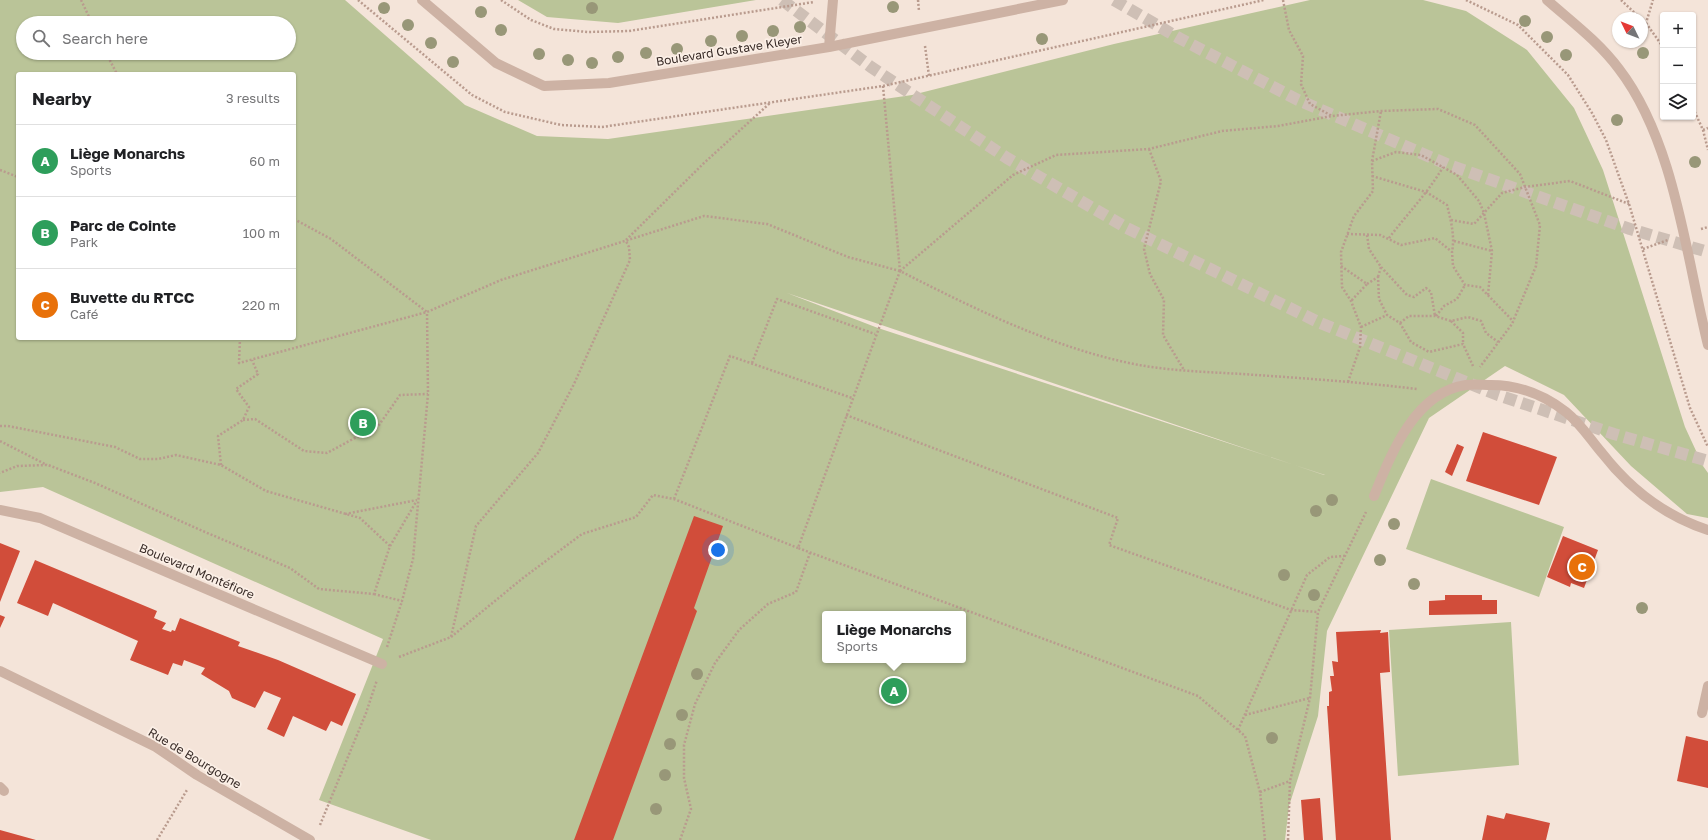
<!DOCTYPE html>
<meta charset="utf-8">
<style>
:root{--surface:#fff;--page:#f6f6f6;--text:#202124;--muted:#757577;--line:#e0e0e0;--accent:#185c59}
body{margin:0;font-family:"Golos Text",sans-serif;background:var(--page);color:var(--text)}
.controls{position:absolute;right:12px;top:12px;display:grid;overflow:hidden;border-radius:4px;box-shadow:0 1px 3px #0004}
.controls button{width:36px;height:36px;display:grid;place-items:center;padding:0;border:0;border-bottom:1px solid var(--line);background:var(--surface);color:var(--text);font:20px sans-serif}
.compass{position:absolute;left:1612px;top:12px;width:36px;height:36px;border-radius:50%;background:var(--surface);box-shadow:0 1px 3px #0004;rotate:313deg}
.you{position:absolute;left:718px;top:550px;width:14px;height:14px;margin:-10px;border:3px solid #fff;border-radius:50%;background:#1a73e8;box-shadow:0 0 0 6px #1a73e833}
.badge{display:grid;place-items:center;width:26px;height:26px;border-radius:50%;background:var(--accent);color:#fff;font-size:13px;font-weight:700}
.pin{position:absolute;translate:-50% -50%;border:2px solid #fff;box-shadow:0 1px 4px #0006}
.popup{position:absolute;left:822px;top:611px;width:144px;height:52px;box-sizing:border-box;display:grid;place-content:center;border-radius:4px;background:var(--surface);filter:drop-shadow(0 1px 3px #0005);font-size:13px;white-space:nowrap;color:var(--muted)}
.popup b{font-size:15px;color:var(--text)}
.popup::after{content:'';position:absolute;left:50%;top:100%;margin-left:-8px;border:8px solid transparent;border-top-color:var(--surface)}
.list{margin:0;padding:0;list-style:none}
h2{display:flex;justify-content:space-between;align-items:center;height:52px;margin:0;padding:0 16px;font-size:17px}
h2 small{font-size:13px;font-weight:400;color:var(--muted)}
.list li{display:grid;grid-template-columns:26px 1fr auto;gap:12px;align-items:center;box-sizing:border-box;height:72px;padding:0 16px;border-top:1px solid var(--line)}
.list b{display:block;font-size:15px;white-space:nowrap}
.list p{margin:0;font-size:13px;white-space:nowrap;color:var(--muted)}
.list em{font-size:13px;font-style:normal;color:var(--muted)}
.icon{flex:none;width:22px;height:22px;fill:none;stroke:currentColor;stroke-width:2;stroke-linecap:round;stroke-linejoin:round}
.map{position:relative;flex:none;width:1708px;height:840px;overflow:hidden}
.search{position:absolute;background:var(--surface);box-shadow:0 1px 3px #0004;left:16px;top:16px;width:280px;height:44px;display:flex;align-items:center;gap:10px;box-sizing:border-box;padding:0 14px;border-radius:22px;color:var(--muted);font-size:15px}
.panel{position:absolute;background:var(--surface);box-shadow:0 1px 3px #0004;left:16px;top:72px;width:280px;height:268px;border-radius:4px}
.map>svg:first-child{display:block}
.green{fill:#bac498;fill-rule:evenodd}
.building{fill:#d14d3a}
.lines{fill:none;stroke-linecap:round;stroke-linejoin:round}
.highway-tunnel{stroke:#cebfb5;stroke-width:12;stroke-dasharray:12 6;stroke-linecap:butt}
.path{stroke:#b99b8e;stroke-width:2.5;stroke-dasharray:2 2;stroke-linecap:butt}
.minor{stroke:#cdb2a4;stroke-width:10}
.tree{fill:#989778}
.labels{text-anchor:middle;dominant-baseline:central;stroke-width:3.5;stroke-linejoin:round;paint-order:stroke}
.street-label{font-size:12px;fill:#372a26;stroke:#fbefe6}
</style>
<div class="map">
<svg width="1708" height="840" viewBox="0 0 1708 840">
<rect width="100%" height="100%" fill="#f4e4d9"/>
<path class="green" d="M0 0H345L465 105 537 136 608 139 912 95 1114 44 1310 0H1423L1466 11 1527 50 1574 108 1603 170 1685 427 1703 466 1708 473V518L1687 514 1631 466 1564 395 1505 366 1429 418 1327 631 1318 716 1289 806 1285 840H431L319 800 383 639 43 487 0 492ZM23 23H289V53H23ZM18 74H294V338H18ZM787 293 1324 475H1325L878 328ZM825 614H963V660H825Z
M518 0H756L618 23 547 17Z
M1431 479 1564 527 1539 597 1406 549Z
M1511 622 1519 765 1398 776 1389 630Z"/>
<path class="building" d="M1483 432 1557 457 1539 505 1466 481Z
M1457 444 1464 447 1452 476 1445 472Z
M694 516 723 526 694 608 697 611 613 840H574Z
M1563 536 1598 550 1584 588 1571 583 1570 587 1547 577Z
M0 543 20 551 0 602Z
M35 560 157 611 154 618 166 623 162 629 171 632 172 630 175 631 180 618 240 642 238 646 278 660 356 694 342 726 331 721 326 731 293 716 284 737 267 729 281 698 264 691 255 708 232 698 229 691 201 674 205 668 184 660 182 666 173 663 168 675 130 660 138 641 53 603 48 616 17 603Z
M1445 595H1482V600H1497V614L1429 615V601L1445 600Z
M0 615 5 617 0 628Z
M1381 630 1380 633 1388 632 1390 672 1380 673 1391 840H1336L1327 706H1329V692L1332 691 1330 676H1334L1332 661 1338 662 1336 632Z
M1686 736 1708 741V788L1677 781Z
M1320 798 1323 840H1304L1301 800Z
M1506 813 1550 823 1546 840H1482L1487 815 1504 819Z
M0 830 36 840H0Z"/>
<g class="lines">
<path class="highway-tunnel" d="M782 0 871 67 1007 158 1127 228 1318 322 1498 395 1614 434 1708 461
M1114 0 1179 38 1298 100 1449 165 1630 229 1708 252"/>
<path class="path" d="M81 0 92 23
M358 0 472 95 505 112 561 125 602 127 883 86 1264 0
M501 0 531 20 554 29 588 32 629 31 814 2
M918 0 919 11
M1283 0 1289 30 1303 56 1301 84 1310 104 1332 116 1381 111 1438 109 1475 125 1520 174 1540 225 1536 266 1512 324 1480 367
M1466 0 1518 25 1568 75 1592 113 1606 140 1629 204 1690 408 1708 447
M1621 0 1640 18
M1642 20 1646 23 1653 0
M1646 23 1663 47
M925 46 929 76
M106 53 117 74
M883 86 900 271
M1693 108 1703 130 1708 150
M1703 130 1708 128
M1149 149 1161 181 1144 249 1150 274 1164 300 1163 335 1184 370
M1372 161 1396 152 1421 155 1457 175 1479 201 1484 213 1492 251 1488 295
M0 170 18 177
M1372 176 1426 192 1447 205C1451 221 1455 236 1452 252
M294 219 331 239 427 312
M1451 220 1474 224 1502 193 1525 187 1570 181 1629 204
M1701 229 1708 227
M1347 234 1380 235 1401 245 1435 238 1452 252 1453 266 1465 285 1480 287 1513 321
M1367 235 1369 249 1381 267 1378 277
M1389 238C1407 214 1428 193 1443 167
M626 240 704 163 770 103
M1454 241 1492 251
M1643 249 1668 240
M1341 266 1367 284 1351 301
M1381 267 1407 295 1414 297 1426 288 1431 292 1435 316
M900 271 1013 175 1056 155 1149 149 1222 131 1278 126 1332 116
M1367 284 1378 277 1379 299 1387 315 1400 323 1411 342 1429 352 1463 344 1473 366
M1436 316 1444 306 1457 299 1465 285
M1451 321 1463 333V344
M1400 323 1409 316H1435L1451 321 1468 317 1481 321 1486 333 1498 342
M1361 327 1387 315
M240 338 239 363 427 312 501 280 704 216 767 224 848 257 900 271
M752 363 777 299 875 334
M1348 382 1360 347 1361 327 1351 301 1342 287 1341 252 1354 216 1373 191 1372 161 1381 111
M846 415 1118 518 1109 545 1291 610 1318 612
M243 420 255 419 304 451 327 453 379 425 400 395 428 394
M0 426H8L115 447 140 459H158L176 455 221 465 266 491 360 518 390 546 374 594 319 589 290 568 205 532 95 483 48 465 17 466 0 473
M0 441 47 465
M221 465 218 436 243 420 249 407 236 389 258 374 252 360
M674 499 730 356 852 398
M345 514 417 500
M390 546 416 502
M374 594 402 601 413 559 428 394 427 312
M451 637 523 578 582 534 636 517 653 495 674 499 798 548
M387 647 402 601
M399 657 451 637 476 526 538 453 574 384 630 260 629 247 626 241
M1245 715 1310 698
M1238 730 1307 575 1330 557 1344 556
M1260 792 1290 781
M320 825 366 713 377 680
M157 840 187 790
M680 840 691 809 684 778V745L695 704 715 663 739 630 768 604 796 592 810 553
M1265 840 1260 792 1245 736 1198 696 798 548 900 271C975 309 1055 349 1139 365 1173 371 1208 372 1242 374 1300 378 1359 382 1417 389
M1288 840 1290 781 1310 698 1318 612 1366 512"/>
<path class="minor" d="M422 0 496 63 544 86 609 83 829 47 1063 0
M1547 0C1572 22 1599 42 1619 69 1675 142 1686 257 1708 345
M829 47 833 0
M1374 496C1391 454 1415 392 1466 385 1474 384 1483 385 1491 385 1519 385 1544 395 1566 412 1581 424 1590 439 1602 453 1630 489 1665 516 1708 530
M0 510 40 518 382 664
M0 671 156 747 197 775 310 840
M1702 713 1708 686
M0 787 4 791"/>
</g>
<g class="tree">
<circle cx="893" cy="7" r="6"/>
<circle cx="384" cy="8" r="6"/>
<circle cx="592" cy="8" r="6"/>
<circle cx="481" cy="12" r="6"/>
<circle cx="1525" cy="21" r="6"/>
<circle cx="408" cy="25" r="6"/>
<circle cx="800" cy="27" r="6"/>
<circle cx="501" cy="30" r="6"/>
<circle cx="773" cy="31" r="6"/>
<circle cx="742" cy="36" r="6"/>
<circle cx="1547" cy="37" r="6"/>
<circle cx="1042" cy="39" r="6"/>
<circle cx="711" cy="41" r="6"/>
<circle cx="431" cy="43" r="6"/>
<circle cx="677" cy="49" r="6"/>
<circle cx="646" cy="53" r="6"/>
<circle cx="1643" cy="53" r="6"/>
<circle cx="539" cy="54" r="6"/>
<circle cx="1566" cy="55" r="6"/>
<circle cx="618" cy="57" r="6"/>
<circle cx="568" cy="60" r="6"/>
<circle cx="453" cy="62" r="6"/>
<circle cx="592" cy="63" r="6"/>
<circle cx="1617" cy="120" r="6"/>
<circle cx="1695" cy="162" r="6"/>
<circle cx="1332" cy="500" r="6"/>
<circle cx="1316" cy="511" r="6"/>
<circle cx="1394" cy="524" r="6"/>
<circle cx="1380" cy="560" r="6"/>
<circle cx="1284" cy="575" r="6"/>
<circle cx="1414" cy="584" r="6"/>
<circle cx="1314" cy="595" r="6"/>
<circle cx="1642" cy="608" r="6"/>
<circle cx="697" cy="674" r="6"/>
<circle cx="682" cy="715" r="6"/>
<circle cx="1272" cy="738" r="6"/>
<circle cx="670" cy="744" r="6"/>
<circle cx="665" cy="775" r="6"/>
<circle cx="656" cy="809" r="6"/>
</g>
<g class="labels">
<g class="street-label">
<text transform="translate(729 50) rotate(-9)">Boulevard Gustave Kleyer</text>
<text transform="translate(197 571) rotate(23)">Boulevard Montéfiore</text>
<text transform="translate(195 758) rotate(31)">Rue de Bourgogne</text>
</g>
</g>
</svg>
<div class="controls">
<button>+</button>
<button>−</button>
<button><svg class="icon" aria-label="layers" viewBox="0 0 24 24"><path d="M12 4l9 5-9 5-9-5zM3 14l9 5 9-5"/></svg></button>
</div>
<svg class="compass" viewBox="-18 -18 36 36"><path d="M0-13l5 13h-10z" fill="#e53935"/><path d="M0 13l5-13h-10z" fill="#757577"/></svg>
<div class="you"></div>
<div class="pin badge" style="left:894px;top:691px;background:#2e9e5b">A</div>
<div class="popup"><b>Liège Monarchs</b>Sports</div>
<div class="pin badge" style="left:363px;top:423px;background:#2e9e5b">B</div>
<div class="pin badge" style="left:1582px;top:567px;background:#e8710a">C</div>
<div class="search"><svg class="icon" aria-label="search" viewBox="0 0 24 24"><circle cx="10" cy="10" r="6"/><path d="M15 15l6 6"/></svg>Search here</div>
<section class="panel">
<h2>Nearby<small>3 results</small></h2>
<ul class="list">
<li><span class="badge" style="background:#2e9e5b">A</span><div><b>Liège Monarchs</b><p>Sports</p></div><em>60 m</em></li>
<li><span class="badge" style="background:#2e9e5b">B</span><div><b>Parc de Cointe</b><p>Park</p></div><em>100 m</em></li>
<li><span class="badge" style="background:#e8710a">C</span><div><b>Buvette du RTCC</b><p>Café</p></div><em>220 m</em></li>
</ul>
</section>
</div>
